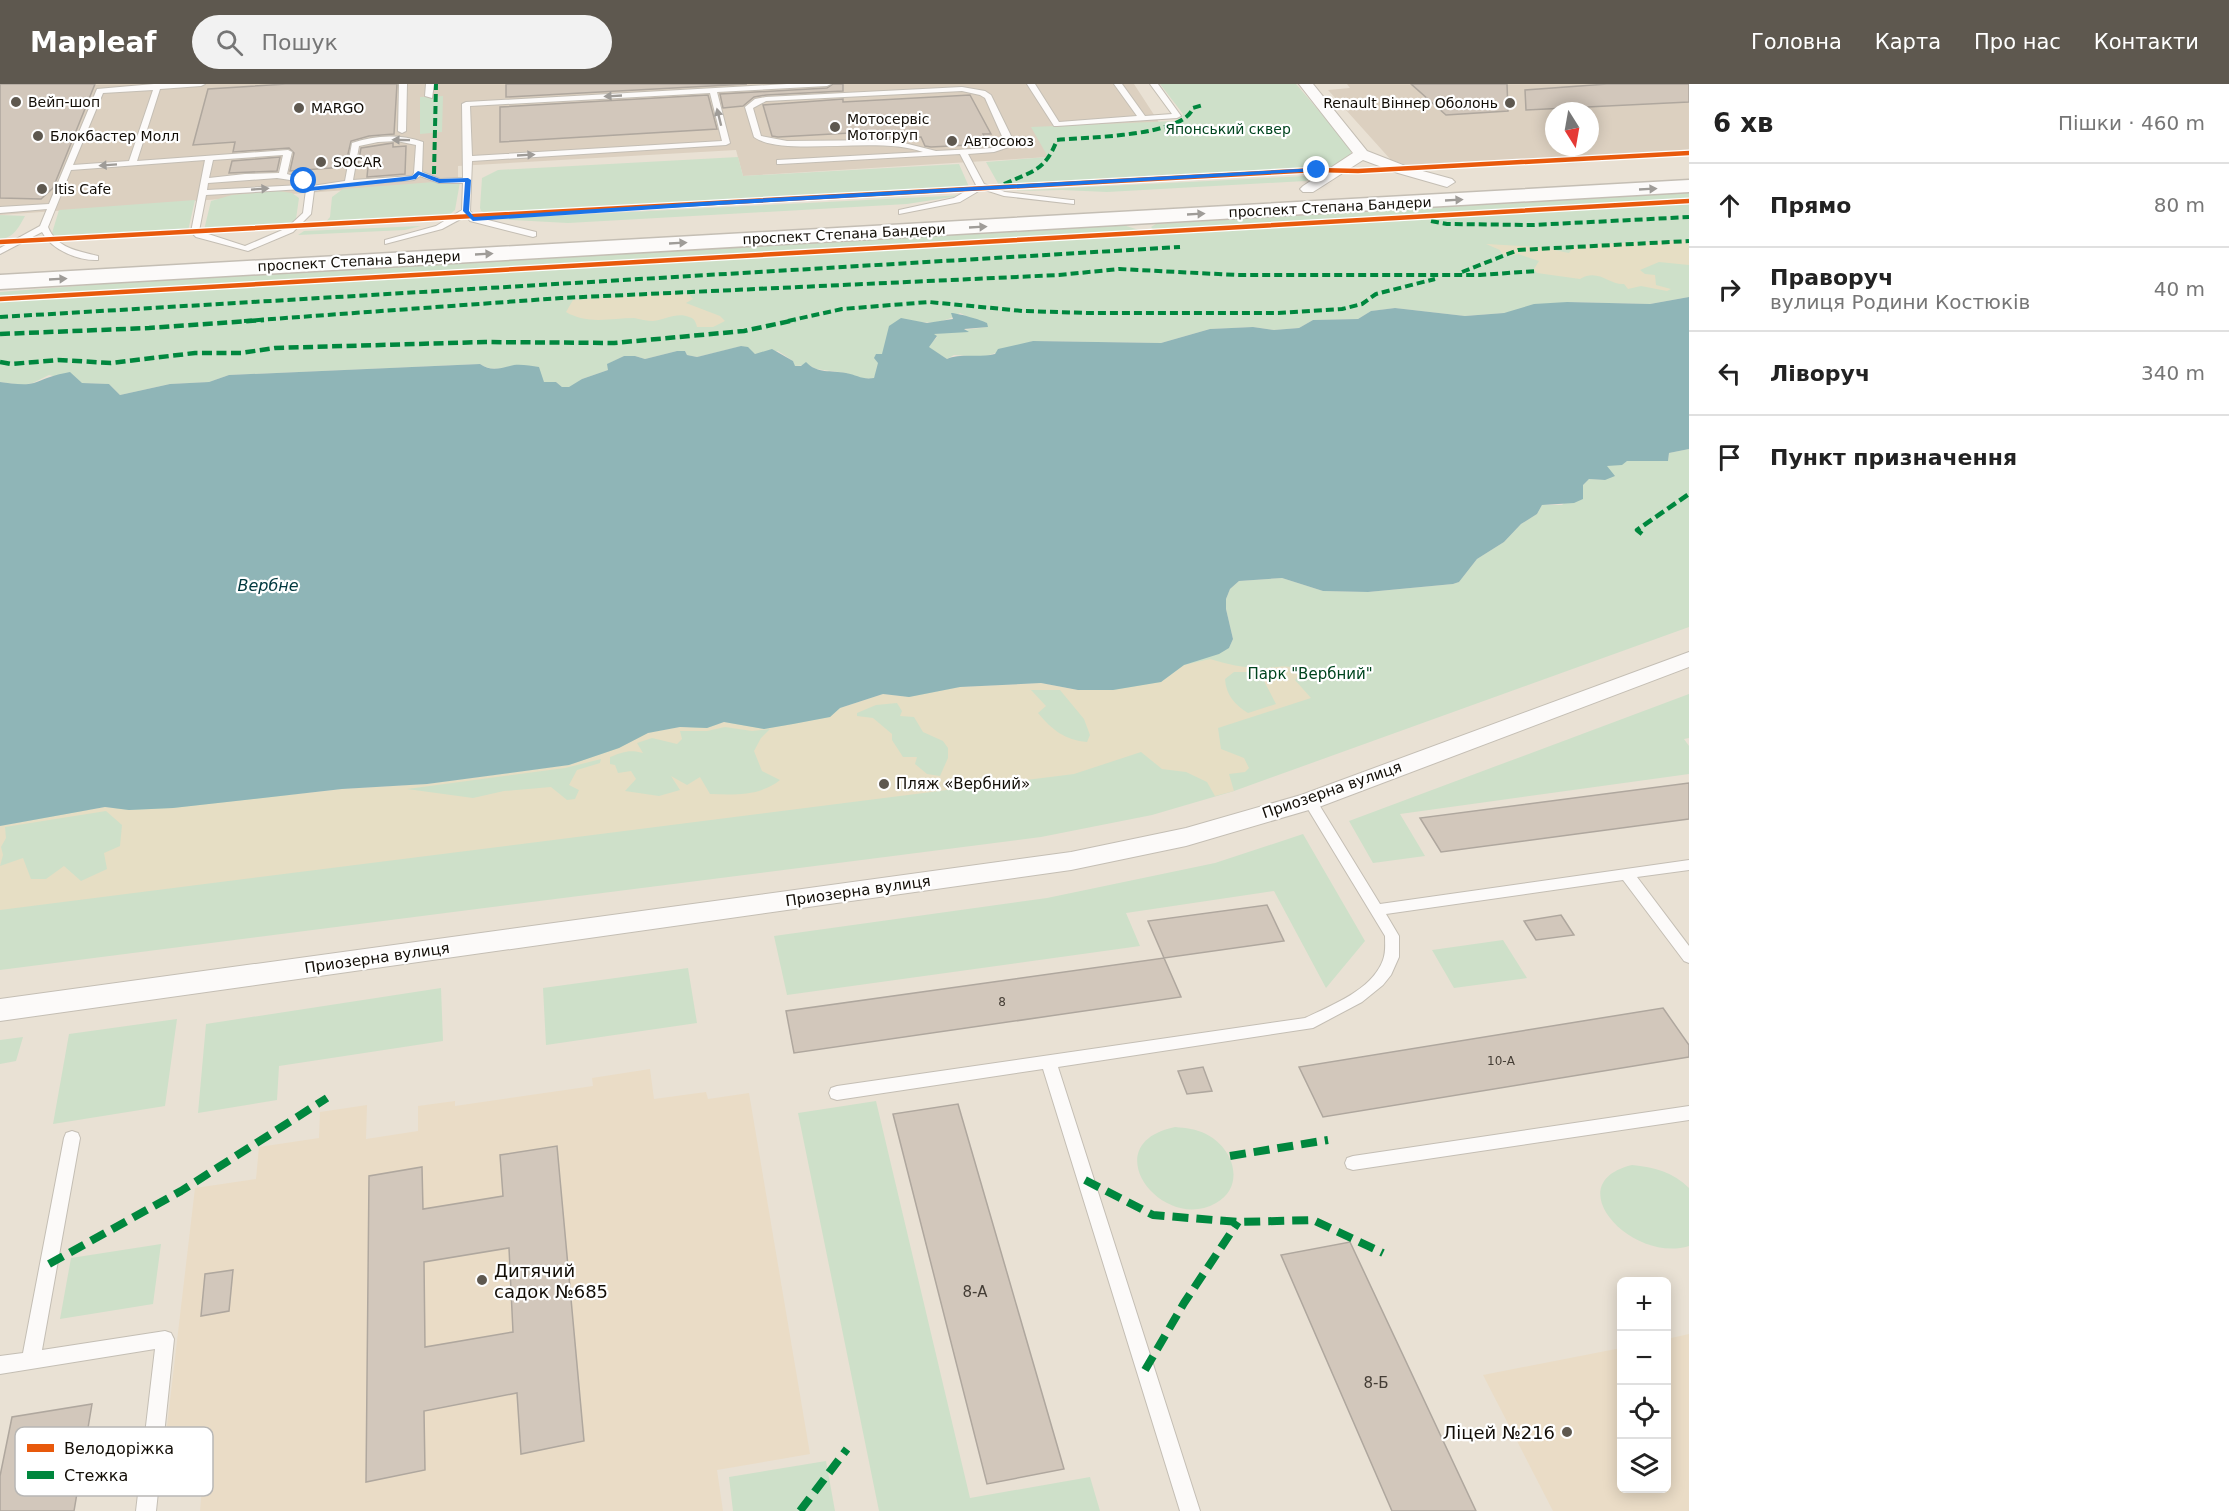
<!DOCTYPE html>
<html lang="uk">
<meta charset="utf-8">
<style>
:root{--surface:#fff;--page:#f2f2f2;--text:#222;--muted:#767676;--line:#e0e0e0;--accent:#5e584f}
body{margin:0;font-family:"DejaVu Sans",sans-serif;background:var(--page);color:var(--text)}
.controls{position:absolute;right:18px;bottom:18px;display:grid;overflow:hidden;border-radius:9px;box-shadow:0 3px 15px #0003}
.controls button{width:54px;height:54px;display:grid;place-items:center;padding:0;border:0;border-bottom:2px solid var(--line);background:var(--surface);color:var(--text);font:30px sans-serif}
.compass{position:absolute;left:1545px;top:18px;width:54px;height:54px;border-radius:50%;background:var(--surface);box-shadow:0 3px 15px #0003;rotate:169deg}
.stop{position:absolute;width:18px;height:18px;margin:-14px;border:4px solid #1a73e8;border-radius:50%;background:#fff}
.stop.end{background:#1a73e8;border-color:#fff;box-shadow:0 2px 6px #0008}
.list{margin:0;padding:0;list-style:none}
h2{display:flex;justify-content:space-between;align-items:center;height:78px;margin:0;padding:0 24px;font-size:26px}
h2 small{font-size:20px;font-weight:400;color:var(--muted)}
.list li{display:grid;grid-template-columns:39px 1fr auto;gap:18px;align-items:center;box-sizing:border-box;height:84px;padding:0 24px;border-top:2px solid var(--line)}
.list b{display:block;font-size:22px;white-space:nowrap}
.list p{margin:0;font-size:20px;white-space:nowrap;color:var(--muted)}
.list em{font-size:20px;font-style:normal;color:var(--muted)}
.icon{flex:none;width:33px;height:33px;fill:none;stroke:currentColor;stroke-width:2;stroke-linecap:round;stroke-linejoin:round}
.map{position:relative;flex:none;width:1689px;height:1427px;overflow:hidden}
header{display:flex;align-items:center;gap:36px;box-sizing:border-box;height:84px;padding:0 30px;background:var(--accent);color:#fff}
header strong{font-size:28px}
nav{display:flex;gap:33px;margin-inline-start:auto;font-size:21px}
.search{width:420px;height:54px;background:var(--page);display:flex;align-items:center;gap:15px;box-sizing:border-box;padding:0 21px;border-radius:33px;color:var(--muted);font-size:22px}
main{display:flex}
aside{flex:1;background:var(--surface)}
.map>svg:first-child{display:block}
.commercial{fill:#dcd0c0;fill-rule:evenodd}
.built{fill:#eadcc6}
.green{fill:#cee0c9}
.sand{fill:#e6dec4;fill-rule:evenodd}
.water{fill:#8fb5b7}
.building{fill:#d2c7bb;stroke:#afa79e;stroke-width:1.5;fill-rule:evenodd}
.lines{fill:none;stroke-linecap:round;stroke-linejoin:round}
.service-casing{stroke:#c4beb4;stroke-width:2}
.minor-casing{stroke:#c4beb4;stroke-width:2}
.primary-casing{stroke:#c4beb4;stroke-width:3}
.service{fill:#fcfaf9;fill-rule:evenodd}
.minor{fill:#fcfaf9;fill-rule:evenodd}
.primary{fill:#fcfaf9;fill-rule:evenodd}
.quiet-far2{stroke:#00873e;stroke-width:4;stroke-dasharray:8 4;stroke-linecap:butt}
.quiet-far1{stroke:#00873e;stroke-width:4.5;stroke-dasharray:10 4.5;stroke-linecap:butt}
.quiet{stroke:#00873e;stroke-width:8;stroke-dasharray:16 8;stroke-linecap:butt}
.cycleway-casing{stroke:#fff;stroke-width:7}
.cycleway{stroke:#e8590c;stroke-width:4.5}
.oneway{fill:#9f9c98}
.route{fill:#1a73e8}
.poi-dot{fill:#5e584f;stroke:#fff;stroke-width:2}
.labels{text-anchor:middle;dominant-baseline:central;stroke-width:4.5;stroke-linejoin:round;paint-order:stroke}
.number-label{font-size:12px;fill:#443d35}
.far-poi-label{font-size:14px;fill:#130e07;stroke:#fff;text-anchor:start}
.far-park-label{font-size:14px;fill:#00451f;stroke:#fff}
.far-street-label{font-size:14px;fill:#130e07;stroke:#fff}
.park-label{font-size:15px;fill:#00451f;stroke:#fff}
.poi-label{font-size:15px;fill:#130e07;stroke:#fff;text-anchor:start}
.street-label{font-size:15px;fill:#130e07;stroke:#fff}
.near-number-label{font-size:15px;fill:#443d35}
.water-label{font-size:16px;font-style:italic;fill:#00383e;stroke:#fff}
.near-poi-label{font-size:18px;fill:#130e07;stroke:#fff;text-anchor:start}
.key{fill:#fff;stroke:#b8b7b5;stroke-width:1.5}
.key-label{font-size:16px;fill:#130e07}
</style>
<header>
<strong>Mapleaf</strong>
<div class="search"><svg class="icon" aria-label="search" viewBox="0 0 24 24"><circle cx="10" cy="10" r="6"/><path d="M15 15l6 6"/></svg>Пошук</div>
<nav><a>Головна</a><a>Карта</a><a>Про нас</a><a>Контакти</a></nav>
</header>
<main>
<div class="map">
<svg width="1689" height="1427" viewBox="0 0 1689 1427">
<rect width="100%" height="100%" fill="#e9e1d4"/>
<path class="commercial" d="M0 0H1134L1160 40 1036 50 1049 73 743 92 736 66 458 82V98L0 131Z
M1347 0H1689V68L1413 83 1391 76 1328 6 1350 4ZM1554 27H1590V63H1554Z"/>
<path class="built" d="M650 985 654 1015 706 1008 708 1015 749 1009 810 1370 717 1386 723 1427H200L202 1403 159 1410 195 1104 256 1095 259 1063 319 1054 320 1028 367 1021 366 1055 418 1047V1022L455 1017V1022L593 1002 592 994Z
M1689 1250V1427H1553L1483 1291 1621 1264 1622 1404H1666L1667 1255Z"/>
<path class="green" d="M1160 0H1296L1351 64C1353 75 1341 80 1333 86L1000 103 986 78 1048 73 1031 43 1175 37 1182 34 1183 30Z
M443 12 442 48 420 50V13Z
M738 73 743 92 959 80 969 103 494 131 481 127 480 124 482 94 498 86Z
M1326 91 1305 97 1107 108 1062 106 1011 107Z
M434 98H460L455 126 448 132 324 140 330 133 332 113 343 105Z
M278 107 292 109 299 114 296 135 291 140 204 146 211 117 232 111Z
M1689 109V116L1154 146 1151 143 1156 140Z
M965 111 907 120 568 139 495 135Z
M195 116 188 147 56 154 52 149 59 126Z
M1689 118V213L1650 220 1567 218 1504 229 1465 232 1395 224 1371 227 1358 235 1313 236 1299 244 1274 246 1253 243 1210 245 1161 259 1033 257 983 273 954 271 947 275 928 263 937 253 933 250 988 243 960 229C940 242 925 239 901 235L896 238 874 294 863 295 846 289 816 285 809 281 794 282 793 277 778 267 755 270 742 262 697 273 687 271 685 267H677L645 275 635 272H624L608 280V286L582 295 569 304 562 303 556 298H544L540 292 516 281C503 284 492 288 480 280L229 291 209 298 170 300 120 311 109 300 81 299 49 291 33 299 23 301 0 298V217Z
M0 131 25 132C19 143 14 154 0 155Z
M1123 141 1139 146 0 212V208L142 197Z
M421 142 405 146 298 151 304 147Z
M1689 365V543L1234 707 1152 731 1041 753 0 886V742L78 727 427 700 569 681 647 649 840 624 960 603 1078 606 1229 564 1233 555 1226 525V515L1230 505 1239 497 1282 494 1323 507 1368 508 1453 500 1459 498 1477 475 1504 458 1521 440 1537 430 1542 421H1562L1589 395 1605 396 1606 382 1627 377H1668L1669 369Z
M1689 610V654L1684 655 1689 662V690L1400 730 1425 772 1373 779 1349 737Z
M1303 750 1365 857 1326 904 1274 807 1126 829 1140 862 787 911 774 852 1047 814 1215 779Z
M1503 856 1527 894 1454 904 1432 866Z
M688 884 697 939 546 961 543 904Z
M441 904 443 957 279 982 277 1016 198 1029 206 940Z
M177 935 165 1022 53 1040 69 950Z
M23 953 16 977 0 980V956Z
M876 1017 970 1414 1090 1393 1100 1427H879L798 1029Z
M1175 1043C1186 1044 1196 1045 1206 1050 1234 1064 1246 1102 1216 1119 1162 1150 1093 1060 1175 1043Z
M1632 1081C1654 1083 1673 1088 1689 1104V1162C1631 1180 1557 1099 1632 1081Z
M161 1160 153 1220 60 1235 71 1174Z
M826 1377 835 1427H733L729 1393Z"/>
<path class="sand" d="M1689 156V181L1659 178 1640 186 1645 190 1655 191 1656 201 1671 205 1667 207 1641 202 1628 205 1624 200C1609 201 1598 184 1580 195L1537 189 1534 185 1539 177 1518 170 1509 172 1502 170 1500 166 1486 160 1539 163 1569 169 1573 163 1600 160Z
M664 210H689L693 215 686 219 720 232 725 237 713 243H697C696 238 694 234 689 233 677 228 665 236 653 237 647 237 640 235 634 234 611 234 588 241 566 228L573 216Z
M1210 575C1226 580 1244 584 1261 584 1280 584 1285 579 1303 587L1295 596 1311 614 1218 644 1221 665 1244 674 1249 684 1245 688 1229 690 1234 707 1215 712 1207 698 1186 688 1162 685 1141 668 1074 690 0 826V782L23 774 31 795H46L64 782 81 797 107 785 104 769 120 762 122 741 106 727 5 743 6 754 1 763 3 771 0 782V742L105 723 129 726 173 724 342 705 427 700 569 681 619 664 647 649 680 643 707 644 724 638 764 645 793 640 830 633 840 624 883 610 909 613 960 603 1041 599 1078 606H1113L1161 598 1184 581ZM1234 588H1256L1263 595 1276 620 1248 629C1235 621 1226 611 1225 595ZM1031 606H1060L1084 635 1090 651 1087 658C1065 656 1052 646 1038 629L1046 622ZM897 619 902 627 900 632 914 633 923 648 943 657 948 664V674L940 692 927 690 915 680 917 673H903L892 656V650L873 634 857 632V629L876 621ZM725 643 752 647 770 645 761 654 754 667 762 687 780 696C760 712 735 711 710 710L700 693 687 701 671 692 680 706 659 712 625 707 636 695 631 687 618 689 615 681 610 680V673C622 668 630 665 643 669L637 659 652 654 677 660 682 655 680 647H707ZM601 675 600 679 577 686 569 701 579 706 575 715 567 716 551 703 504 707 473 714 407 705 565 684Z"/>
<path class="water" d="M1689 213V365L1669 369 1668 377H1627L1622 381 1607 382 1615 392 1605 396 1589 395 1583 401V415L1574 419 1542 421 1537 430 1521 440 1504 458 1477 475 1459 498 1453 500 1368 508 1323 507 1282 494 1239 497 1230 505 1226 515V525L1233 555 1229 564 1219 570 1184 581 1161 598 1113 606H1078L1041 599 960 603 909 613 883 610 840 624 830 633 793 640 764 645 724 638 707 644 680 643 648 649 619 664 569 681 427 700 342 705 173 724 129 726 105 723 0 742V298C11 299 23 302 34 299 48 294 53 291 70 288L82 299 109 300 120 311 170 300 209 298 229 291 480 280C492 288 500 284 514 281 522 280 531 282 539 283L544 298H556L562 303H569L582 295 608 286 607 280 624 272H635L645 275 677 267H685L687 271 697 273 741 262 748 263 755 270 772 265 793 277 795 282H801L806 278C817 290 831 286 846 289 857 291 862 296 874 294L878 279 874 274 876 270H882L889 242 901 234 927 239 953 235 951 229C957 229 982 236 987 239L988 243 964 245 969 248 934 250 937 252 929 263 947 275C959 269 980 274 995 270L998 265 1033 257 1161 259 1210 245 1253 243 1274 246 1299 244 1313 236 1358 235 1371 227 1395 224 1465 232 1504 229 1534 220 1567 218 1650 220Z"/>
<path class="building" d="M0 0H95L53 104 41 115 0 114Z
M286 0H397L394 50 369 52 351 57 345 83 290 87 294 69 289 64 233 68 235 58 193 61 208 5Z
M506 0H747L506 13Z
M833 0H843V7L766 11 754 13 743 22 723 24 720 10 827 4Z
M1411 0H1507L1508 27 1446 31Z
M1607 0H1689V18L1526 26 1525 6Z
M708 11 717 45 500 58V23Z
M970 11 991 50H983L988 60 931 63 925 62 921 53 870 54 868 48 778 53 772 52 763 21 843 15V18Z
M393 59V63L406 62 405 90 367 93 368 82H358L361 64Z
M280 73 277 87 229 89 232 77Z
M1689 699V735L1441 768 1420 734Z
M1267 821 1284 857 1164 874 1148 837Z
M1561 831 1574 851 1536 856 1524 837Z
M1164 874 1181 913 794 969 786 927Z
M1663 924 1689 961V973L1323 1033 1299 983Z
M1203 983 1212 1007 1187 1010 1178 987Z
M958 1020 1064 1385 987 1400 893 1030Z
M557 1062 584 1357 521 1370 517 1309 424 1327 425 1386 366 1398 369 1092 422 1083 423 1125 503 1112 500 1071ZM509 1164 513 1248 425 1263 424 1178Z
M1350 1158 1476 1427H1392L1281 1171Z
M233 1186 229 1227 201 1232 205 1190Z
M92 1320 74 1427H0V1392L12 1333Z"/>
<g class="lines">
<defs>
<path id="service" d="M154 0H205L201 2 160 5 137 77 288 66 292 68 287 90 306 96 312 102 345 97 352 59C375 51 400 50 423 58L422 88 440 95 463 94 462 20 466 18 787 0H831L827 2 717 8 730 59 726 61 472 77 470 127 476 133 536 148V152L533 153 470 137 466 132 442 145 385 160V156L436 142 462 126 463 99H439L420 92 414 96 349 101 314 107 311 130 293 148 248 167 196 153 191 148 205 76 71 86 48 143C56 164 78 167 98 172V176C78 177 52 166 42 148L0 170V164L40 142 47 125 0 129V123L49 120 97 5ZM153 6 129 77 73 81 103 9ZM710 9 722 57 472 72 470 22ZM397 57 416 61 414 89 412 92 353 96 359 62 378 58ZM283 71 279 89 245 90 209 94 213 76ZM277 94 290 96 301 101 207 106 208 99ZM302 105 306 106 303 129 287 144 245 162 199 147 206 111Z
M399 0H407L406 47 402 49 398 47Z
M426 0H434L432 14 425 12Z
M1027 0H1035L1059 38 1137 32 1114 0H1122L1145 32 1172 30 1150 0H1158L1181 32 1177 34 1057 42H1054Z
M962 3 985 7 991 11 1013 56 1012 62 994 68 968 70 984 100 1005 108 1071 116H1074V120L1004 112 982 105 960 118 899 130V126L954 114 976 101 960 70 780 80H777V76L923 68C878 51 783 74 754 53L745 23 755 15 766 13ZM962 7 980 11 985 14 1005 59 993 64 936 67 892 56 787 57 761 52 753 24 766 17Z
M1310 712 1315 714 1380 820 1689 776V786L1637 793 1689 862V879L1684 877 1623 796 1386 830 1399 852V873L1391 891 1383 901 1362 918 1313 944 1058 983 1200 1427H1180L1043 985 837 1016 831 1014 829 1009 831 1004 837 1002 1305 934C1332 921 1372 906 1383 876 1386 868 1385 860 1385 852L1303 717Z
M1689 1022V1036L1353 1086 1347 1084 1345 1079 1347 1074 1353 1072Z
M72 1047 78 1049 80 1054 42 1266 165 1247 171 1249 174 1255 156 1427H136L155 1265 0 1290V1272L23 1269 64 1054 66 1049Z"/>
<path id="minor" d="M1299 0H1313L1367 67 1408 83 1452 95 1455 98 1447 103 1398 89 1363 76 1313 108H1303L1300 105 1303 102 1353 69Z
M1689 568V583L1319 723 1186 762 1071 786 0 937V915L1071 768 1186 744 1301 711Z"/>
<path id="primary" d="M1689 96V108L0 205V191Z"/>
</defs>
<use href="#service" class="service-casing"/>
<use href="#minor" class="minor-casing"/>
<use href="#primary" class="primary-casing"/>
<use href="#service" class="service"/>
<use href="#minor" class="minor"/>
<use href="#primary" class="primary"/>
<path class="quiet-far2" d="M434 90 436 0
M1004 100C1033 87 1045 87 1057 56 1085 53 1183 53 1193 24L1203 21
M1431 137 1447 140 1533 141 1689 133
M1462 188 1518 166 1689 157
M0 233 1180 163
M244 237 561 214 1059 191 1119 185 1237 191H1480L1536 187
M788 237 842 225 929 218 1023 227 1086 229H1278L1342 225 1362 220 1376 210 1435 195"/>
<path class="quiet-far1" d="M0 250 149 244 264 236
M0 278 11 280 58 276 111 279 195 269H241L275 264 485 258 614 259 744 247 795 236
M1642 450 1637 446 1689 410"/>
<path class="quiet" d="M1230 1072 1328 1056
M1085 1096 1153 1131 1238 1138 1313 1136 1383 1169
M49 1180 181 1107 327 1014
M1145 1286 1184 1219 1238 1138
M800 1427 847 1365"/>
<defs>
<path id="cycleway" d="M0 158 1316 86 1358 87 1689 69
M0 215 1689 117"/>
</defs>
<use href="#cycleway" class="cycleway-casing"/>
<use href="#cycleway" class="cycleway"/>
</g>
<defs><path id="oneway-solid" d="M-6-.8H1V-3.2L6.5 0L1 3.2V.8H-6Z" transform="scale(1.5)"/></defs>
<g class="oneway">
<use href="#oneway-solid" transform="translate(613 12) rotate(177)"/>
<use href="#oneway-solid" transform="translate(719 33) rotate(-104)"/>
<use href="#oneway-solid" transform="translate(401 56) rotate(-179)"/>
<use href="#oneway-solid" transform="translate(526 71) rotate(-3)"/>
<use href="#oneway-solid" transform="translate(108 81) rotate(176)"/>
<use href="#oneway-solid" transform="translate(260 105) rotate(-4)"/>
<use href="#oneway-solid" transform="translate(1648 105) rotate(-3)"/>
<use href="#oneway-solid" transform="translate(1454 116) rotate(-3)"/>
<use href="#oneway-solid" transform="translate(1196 130) rotate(-3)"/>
<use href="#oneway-solid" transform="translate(978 143) rotate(-3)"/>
<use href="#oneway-solid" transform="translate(678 159) rotate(-3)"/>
<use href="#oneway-solid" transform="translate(484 170) rotate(-3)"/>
<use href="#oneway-solid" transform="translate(58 195) rotate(-3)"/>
</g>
<path class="route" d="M1317 84 1319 87 718 121 473 137 463 127 465 98 439 99 419 91 416 95 404 97 309 107 301 97 306 96 311 103 404 93 412 92 418 87 440 95 468 94 471 96 469 127 474 133 718 117Z"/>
<g class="poi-dot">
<circle cx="16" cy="18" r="6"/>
<circle cx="1510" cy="19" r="6"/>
<circle cx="299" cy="24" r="6"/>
<circle cx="835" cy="43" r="6"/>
<circle cx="38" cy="52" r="6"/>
<circle cx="952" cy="57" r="6"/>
<circle cx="321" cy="78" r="6"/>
<circle cx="42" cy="105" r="6"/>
<circle cx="884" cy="700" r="6"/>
<circle cx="482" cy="1196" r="6"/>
<circle cx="1567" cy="1348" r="6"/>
</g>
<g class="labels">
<g class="number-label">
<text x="1002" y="918">8</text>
<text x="1501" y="977">10-А</text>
</g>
<g class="far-poi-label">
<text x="28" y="18">Вейп-шоп</text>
<text x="1498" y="19" text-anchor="end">Renault Віннер Оболонь</text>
<text x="311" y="24">MARGO</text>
<text x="847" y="35">Мотосервіс<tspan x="847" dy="16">Мотогруп</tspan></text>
<text x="50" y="52">Блокбастер Молл</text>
<text x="964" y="57">Автосоюз</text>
<text x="333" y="78">SOCAR</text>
<text x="54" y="105">Itis Cafe</text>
</g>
<g class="far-park-label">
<text x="1228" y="45">Японський сквер</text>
</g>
<g class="far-street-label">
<text transform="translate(1330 123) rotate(-3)">проспект Степана Бандери</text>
<text transform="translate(844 150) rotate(-3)">проспект Степана Бандери</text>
<text transform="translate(359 177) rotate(-3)">проспект Степана Бандери</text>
</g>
<g class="park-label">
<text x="1310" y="590">Парк "Вербний"</text>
</g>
<g class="poi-label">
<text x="896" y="700">Пляж «Вербний»</text>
</g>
<g class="street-label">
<text transform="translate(1332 706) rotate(-19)">Приозерна вулиця</text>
<text transform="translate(858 807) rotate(-8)">Приозерна вулиця</text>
<text transform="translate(377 874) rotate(-8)">Приозерна вулиця</text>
</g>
<g class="near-number-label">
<text x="975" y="1208">8-А</text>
<text x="1376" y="1299">8-Б</text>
</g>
<g class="water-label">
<text x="268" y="501">Вербне</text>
</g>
<g class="near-poi-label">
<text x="494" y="1186">Дитячий<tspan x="494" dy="21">садок №685</tspan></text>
<text x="1555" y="1348" text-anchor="end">Ліцей №216</text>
</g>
</g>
<rect x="15" y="1343" width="198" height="69" rx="9" class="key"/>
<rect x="27" y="1360" width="27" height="8" fill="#e8590c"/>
<rect x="27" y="1387" width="27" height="8" fill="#00873e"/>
<g class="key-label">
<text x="64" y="1370">Велодоріжка</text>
<text x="64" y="1397">Стежка</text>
</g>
</svg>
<div class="controls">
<button>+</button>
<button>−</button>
<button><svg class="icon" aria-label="locate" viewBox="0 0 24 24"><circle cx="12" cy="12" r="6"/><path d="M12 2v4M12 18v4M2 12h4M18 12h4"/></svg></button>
<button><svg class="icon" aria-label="layers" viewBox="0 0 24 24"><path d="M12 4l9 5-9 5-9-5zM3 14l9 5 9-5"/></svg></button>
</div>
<svg class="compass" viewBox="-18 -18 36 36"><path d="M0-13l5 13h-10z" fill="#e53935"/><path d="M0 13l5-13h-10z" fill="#767676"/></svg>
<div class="stop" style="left:304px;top:97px"></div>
<div class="stop end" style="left:1317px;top:86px"></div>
</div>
<aside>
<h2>6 хв<small>Пішки · 460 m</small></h2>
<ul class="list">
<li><svg class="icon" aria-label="ahead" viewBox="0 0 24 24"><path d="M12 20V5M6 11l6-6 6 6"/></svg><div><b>Прямо</b></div><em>80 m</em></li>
<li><svg class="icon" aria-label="right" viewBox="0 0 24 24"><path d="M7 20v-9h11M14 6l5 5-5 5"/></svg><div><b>Праворуч</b><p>вулиця Родини Костюків</p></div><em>40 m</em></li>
<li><svg class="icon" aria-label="left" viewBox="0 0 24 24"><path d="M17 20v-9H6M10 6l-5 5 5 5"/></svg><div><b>Ліворуч</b></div><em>340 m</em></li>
<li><svg class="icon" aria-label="arrive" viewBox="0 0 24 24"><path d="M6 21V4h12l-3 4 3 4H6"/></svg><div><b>Пункт призначення</b></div></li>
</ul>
</aside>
</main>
